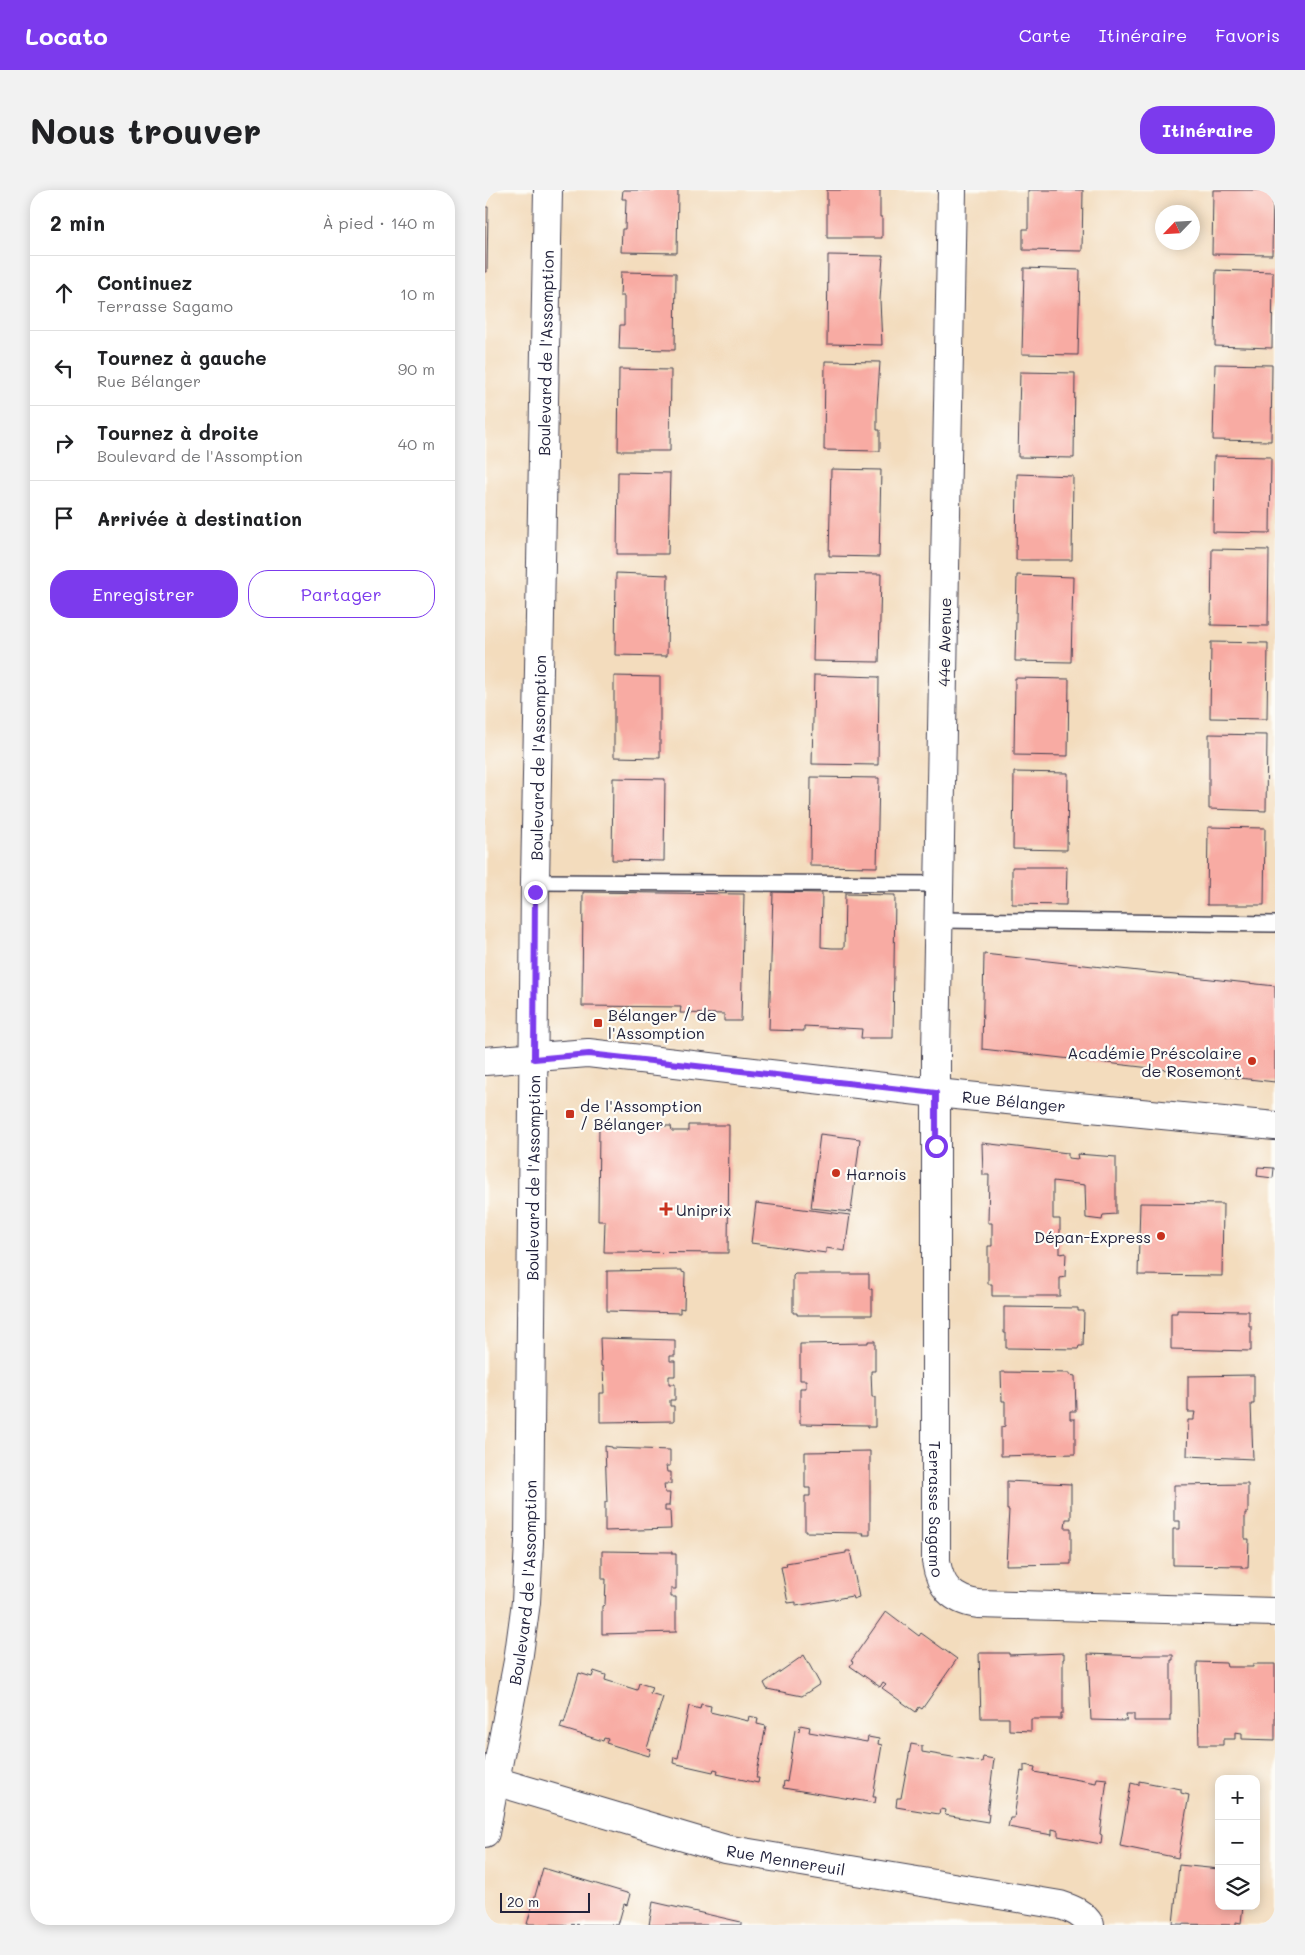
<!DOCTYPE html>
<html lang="fr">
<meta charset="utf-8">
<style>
:root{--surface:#fff;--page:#f2f2f2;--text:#202124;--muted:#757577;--line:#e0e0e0;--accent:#7c3aed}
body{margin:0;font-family:Mali,sans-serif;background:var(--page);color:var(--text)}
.controls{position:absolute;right:15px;bottom:15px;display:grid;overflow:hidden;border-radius:10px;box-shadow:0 2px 12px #0003}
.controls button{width:45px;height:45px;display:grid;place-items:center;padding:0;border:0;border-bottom:1px solid var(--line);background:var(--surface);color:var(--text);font:25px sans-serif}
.compass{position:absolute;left:670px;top:15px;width:45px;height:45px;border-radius:50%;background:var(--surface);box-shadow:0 2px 12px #0003;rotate:245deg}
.scale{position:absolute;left:15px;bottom:12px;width:90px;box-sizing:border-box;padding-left:5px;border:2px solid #22223b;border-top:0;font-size:14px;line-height:18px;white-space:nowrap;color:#22223b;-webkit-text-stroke:4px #fdfcf7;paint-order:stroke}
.stop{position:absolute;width:15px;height:15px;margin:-11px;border:4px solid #7c3aed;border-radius:50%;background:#fff}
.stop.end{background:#7c3aed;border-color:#fff;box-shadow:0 1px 5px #0008}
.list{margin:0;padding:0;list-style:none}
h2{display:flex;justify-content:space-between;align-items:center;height:65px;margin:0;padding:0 20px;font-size:21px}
h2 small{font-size:16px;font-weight:400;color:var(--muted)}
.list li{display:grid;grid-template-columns:32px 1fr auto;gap:15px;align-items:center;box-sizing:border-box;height:75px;padding:0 20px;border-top:1px solid var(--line)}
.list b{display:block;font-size:19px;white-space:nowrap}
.list p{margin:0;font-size:16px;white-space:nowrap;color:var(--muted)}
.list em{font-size:16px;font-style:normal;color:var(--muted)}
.actions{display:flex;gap:10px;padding:15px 20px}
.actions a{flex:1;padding:11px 0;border:1px solid var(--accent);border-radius:20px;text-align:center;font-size:18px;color:var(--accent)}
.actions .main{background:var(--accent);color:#fff}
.icon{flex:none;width:28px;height:28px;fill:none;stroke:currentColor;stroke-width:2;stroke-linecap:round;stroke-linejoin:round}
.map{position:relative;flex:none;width:790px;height:1735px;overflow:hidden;border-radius:20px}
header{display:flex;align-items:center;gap:30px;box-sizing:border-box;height:70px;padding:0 25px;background:var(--accent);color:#fff}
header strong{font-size:24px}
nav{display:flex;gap:28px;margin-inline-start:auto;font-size:18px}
.intro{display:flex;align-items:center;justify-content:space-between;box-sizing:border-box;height:120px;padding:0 30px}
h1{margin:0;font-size:35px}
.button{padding:12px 22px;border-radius:20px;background:var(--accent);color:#fff;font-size:18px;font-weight:700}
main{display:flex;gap:30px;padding:0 30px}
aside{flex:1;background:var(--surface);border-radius:20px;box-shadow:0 2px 12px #0003}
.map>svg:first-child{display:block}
.building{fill:#f8aba3}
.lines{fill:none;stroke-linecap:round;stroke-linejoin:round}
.lane-casing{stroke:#413e4e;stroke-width:18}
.street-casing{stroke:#413e4e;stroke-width:30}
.secondary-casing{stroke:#413e4e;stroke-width:30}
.lane{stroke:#fff;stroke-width:15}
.street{stroke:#fff;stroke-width:28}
.secondary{stroke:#fff;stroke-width:28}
.route{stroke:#7c3aed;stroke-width:6}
.poi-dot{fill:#c8321e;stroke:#fdfcf7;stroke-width:2}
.labels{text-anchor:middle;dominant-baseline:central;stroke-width:4.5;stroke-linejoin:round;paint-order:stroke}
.street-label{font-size:16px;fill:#22223b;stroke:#fdfcf7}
.poi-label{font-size:16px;fill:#22223b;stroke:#fdfcf7;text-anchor:start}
</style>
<header>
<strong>Locato</strong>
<nav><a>Carte</a><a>Itinéraire</a><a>Favoris</a></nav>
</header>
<div class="intro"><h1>Nous trouver</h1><a class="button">Itinéraire</a></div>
<main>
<aside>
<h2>2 min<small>À pied · 140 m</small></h2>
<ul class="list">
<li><svg class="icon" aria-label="ahead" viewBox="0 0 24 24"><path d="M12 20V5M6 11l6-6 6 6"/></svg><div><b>Continuez</b><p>Terrasse Sagamo</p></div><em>10 m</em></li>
<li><svg class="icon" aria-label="left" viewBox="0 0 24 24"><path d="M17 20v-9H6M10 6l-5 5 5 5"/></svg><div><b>Tournez à gauche</b><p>Rue Bélanger</p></div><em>90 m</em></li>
<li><svg class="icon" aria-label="right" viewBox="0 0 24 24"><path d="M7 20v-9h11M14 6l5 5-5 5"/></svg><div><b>Tournez à droite</b><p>Boulevard de l'Assomption</p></div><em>40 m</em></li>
<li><svg class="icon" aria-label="arrive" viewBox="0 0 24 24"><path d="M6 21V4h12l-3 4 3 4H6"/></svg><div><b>Arrivée à destination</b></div></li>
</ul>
<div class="actions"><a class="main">Enregistrer</a><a>Partager</a></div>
</aside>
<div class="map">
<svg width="790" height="1735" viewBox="0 0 790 1735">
<rect width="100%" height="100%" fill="#fdfcf7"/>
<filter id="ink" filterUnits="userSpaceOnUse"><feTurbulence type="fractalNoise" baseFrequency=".02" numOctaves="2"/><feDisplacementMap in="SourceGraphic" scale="10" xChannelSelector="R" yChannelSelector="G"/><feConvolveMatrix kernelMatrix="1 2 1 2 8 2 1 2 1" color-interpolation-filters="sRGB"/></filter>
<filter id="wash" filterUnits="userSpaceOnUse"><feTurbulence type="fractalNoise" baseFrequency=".0096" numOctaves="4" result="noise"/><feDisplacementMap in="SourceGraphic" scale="20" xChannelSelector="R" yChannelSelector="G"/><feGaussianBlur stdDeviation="1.12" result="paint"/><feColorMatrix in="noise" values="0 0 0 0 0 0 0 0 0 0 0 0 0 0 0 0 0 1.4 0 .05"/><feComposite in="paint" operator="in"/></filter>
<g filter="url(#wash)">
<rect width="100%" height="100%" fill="#f3dcbd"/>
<g id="blocks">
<path class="building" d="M138 0H193L192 63 136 62 137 39H140L141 9H137Z
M342 0H395V27H397V48H342Z
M543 0H598L597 61 538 60V39H543Z
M728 0H788L787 65 727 64Z
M0 17H3L2 82H0Z
M343 65 398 66 395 110 397 155 342 154Z
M539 78 595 80 593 165 537 164Z
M731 80 788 82 787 158 730 156Z
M136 82 191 83 190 160 134 159 135 135H139V106H135Z
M340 171 395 172 392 216V240H395V261L339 260Z
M730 174 787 175 786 251 728 250Z
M134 179 186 180 185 261H133Z
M535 182 590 183 589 268 533 267Z
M729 266 786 267 785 343 728 342Z
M346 279 396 280 394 367 344 366Z
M133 282 185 283 183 364H132Z
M532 284 588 286 587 370H531Z
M727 359 784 360 783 436 726 435Z
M131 383 183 385 182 466 130 465Z
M330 383 396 384 394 472 328 471Z
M532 385 588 387 586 472 530 471Z
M726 452 783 453 782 529 725 528Z
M329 485 394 487 393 575 327 574Z
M129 486 175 487V568L129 567Z
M530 488 584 489 583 566 529 565Z
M724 544 782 545 781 621 724 619Z
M529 582 583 583 582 660 528 659Z
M326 587 394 588 392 677 325 676Z
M128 588 180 589 179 671 127 670Z
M723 637 780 638 779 715H722Z
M527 677H582L581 715 527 714Z
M98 702 259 704 256 831H239V824L195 823 196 817 97 816Z
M288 702 337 703 336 757 347 758H359L360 704 410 705 408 848H376L377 839 319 836V841L284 840Z
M499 764 790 796V892L497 859Z
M114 935 186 936 187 941H203V935H244L243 1063 119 1062 120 1031H113Z
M335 944 375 949 366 1022 326 1018Z
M497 953 583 963V968L593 969 592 964 631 967V1024L618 1025 617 1030 601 1028 600 995 568 991V1029H575V1064L581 1063 580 1087 575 1088V1106H507V1094H503V1056H507V1033H503L504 985H498Z
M773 977 789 978 788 988 772 986Z
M271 1013 365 1025 360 1061 341 1058V1063L266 1053Z
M655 1013 738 1014 737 1086 653 1085Z
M197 1080V1082L200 1083 199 1119 195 1118V1123L122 1121V1081Z
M310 1084H384V1099H387V1125H312V1123H308V1086Z
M519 1117 593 1118V1121H599L598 1156H594L593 1159 521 1158V1143H519Z
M692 1120 764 1121V1136H766V1161L686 1159V1123H692Z
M115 1148 190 1150V1166H185V1171H190V1186H184V1194H190V1210H185V1216H189V1231L115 1232V1203H119L118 1177 116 1176Z
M383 1151H390V1181H386L387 1207H390V1237H383V1235L315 1234V1198H321V1190H315V1154L383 1153Z
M516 1182 585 1183V1185L590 1186 591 1221H585V1229H590V1264L516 1266V1237L520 1236V1211H517Z
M769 1185V1214H766L768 1269 702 1266 703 1230H709V1227L710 1222H703V1186Z
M120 1256 127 1257V1258L185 1260V1276H181L182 1282H186V1294H179L180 1303H185L184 1316H180V1321H185L186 1339 120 1341V1312H122Z
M385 1261V1345H378L379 1343 320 1342V1306H325V1298H320V1262Z
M522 1291 586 1294V1329H581L580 1338H586V1374L521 1375 524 1320H522Z
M763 1294V1323H760V1349H764L763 1378H757V1376L688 1375V1339H695V1331H689V1295Z
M117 1361 187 1362V1364H191V1399H186V1407H191V1442L117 1444V1416L120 1415 121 1389H117Z
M361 1361H365L374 1407 368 1409 367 1406 311 1416V1412L303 1413 296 1377 302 1376 301 1373 361 1363Z
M401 1421 434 1446 436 1443 472 1469 437 1519 434 1517 431 1522 397 1498 401 1494 398 1492 395 1497 365 1476 368 1472 366 1471Z
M494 1463H524V1465L579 1463V1469H578V1524H576V1529H546V1541L524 1540V1528H496Z
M603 1464 658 1466 659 1465H688V1470H686V1525H685V1531H649V1524H641L642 1531 606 1530Z
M319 1465 335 1494 317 1506 282 1499 279 1493Z
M712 1472 741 1473 742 1477H768V1474H790V1550L757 1549V1543L750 1542V1549H738V1555H714Z
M109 1481 121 1485 120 1490 152 1500 154 1493 167 1497 165 1503 178 1507 162 1558 166 1559 164 1566 121 1553 123 1549 119 1548 118 1551 75 1538 77 1532 79 1533 94 1483 107 1487Z
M216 1514 226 1516 225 1522 263 1531 264 1526 273 1528 272 1534 281 1536 271 1588H274L273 1593 232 1584 233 1580 229 1579 228 1582 188 1573 189 1567 193 1568 204 1516 215 1519Z
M315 1535 325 1537 324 1542 382 1552 383 1547 394 1549 393 1554 397 1555 388 1607H391L390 1613 298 1598 299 1591 302 1592 310 1540 314 1541Z
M426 1554 437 1556V1562L497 1572 498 1567 509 1569 502 1624H504L503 1632 460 1625 461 1620 455 1619 454 1624 411 1617 412 1608H416Z
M539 1575 550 1577 549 1582 611 1593 612 1588 622 1589 615 1644 617 1645 616 1654 573 1646V1641L571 1640 567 1639V1645L523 1637 525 1628H529L536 1581 539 1582Z
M654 1591 696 1599V1603L704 1605 693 1668 635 1656 646 1593 654 1595Z
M694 1675 734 1679V1716H758L756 1733 751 1732V1735L688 1734Z
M58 1678 145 1704 142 1715 139 1714 133 1735 42 1734Z
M168 1712 256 1732V1735H164Z"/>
</g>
</g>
<g filter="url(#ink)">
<use href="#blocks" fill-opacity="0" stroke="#413e4e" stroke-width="1"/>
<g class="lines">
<defs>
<path id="lane" d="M50 692 455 694
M454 730 790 734"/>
<g id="street">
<path id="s1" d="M467 0 451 864V1371C455 1397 467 1410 493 1414L790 1422"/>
<path id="s2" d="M0 1588 240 1659 575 1715C587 1719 598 1723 605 1735"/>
</g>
<g id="secondary">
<path id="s3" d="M0 871 103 863 451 903 790 936"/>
<path id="s4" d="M0 1643 33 1471 41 1412 44 1352 50 692 63 0"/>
</g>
</defs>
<use href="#lane" class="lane-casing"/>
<use href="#street" class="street-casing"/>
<use href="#secondary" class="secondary-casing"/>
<use href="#lane" class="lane"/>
<use href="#street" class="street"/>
<use href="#secondary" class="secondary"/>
</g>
</g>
<g class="lines" filter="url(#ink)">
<path class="route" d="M50 702 49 869 104 864 451 903V956"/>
</g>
<g class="poi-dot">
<rect x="108" y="828" width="10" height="10" rx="2.5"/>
<circle cx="767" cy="871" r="5"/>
<rect x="80" y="919" width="10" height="10" rx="2.5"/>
<circle cx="351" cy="983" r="5"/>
<path d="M178.5 1011.5h5v5h5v5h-5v5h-5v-5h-5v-5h5z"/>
<circle cx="676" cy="1046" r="5"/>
</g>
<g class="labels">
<g class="street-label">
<text stroke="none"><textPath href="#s4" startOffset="1484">Boulevard de l'Assomption</textPath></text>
<text transform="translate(459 452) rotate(-89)">44e Avenue</text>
<text stroke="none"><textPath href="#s4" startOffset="1079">Boulevard de l'Assomption</textPath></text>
<text stroke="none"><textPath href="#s3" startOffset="532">Rue Bélanger</textPath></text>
<text stroke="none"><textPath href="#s4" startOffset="659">Boulevard de l'Assomption</textPath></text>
<text stroke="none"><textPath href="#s1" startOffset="1319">Terrasse Sagamo</textPath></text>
<text stroke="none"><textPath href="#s4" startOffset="254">Boulevard de l'Assomption</textPath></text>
<text stroke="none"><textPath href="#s2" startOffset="312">Rue Mennereuil</textPath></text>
</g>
<g class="poi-label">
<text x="123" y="824">Bélanger / de<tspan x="123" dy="18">l'Assomption</tspan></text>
<text x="757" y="862" text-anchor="end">Académie Préscolaire<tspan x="757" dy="18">de Rosemont</tspan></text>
<text x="95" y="915">de l'Assomption<tspan x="95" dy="18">/ Bélanger</tspan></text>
<text x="361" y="983">Harnois</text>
<text x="191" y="1019">Uniprix</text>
<text x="666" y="1046" text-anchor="end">Dépan-Express</text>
</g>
</g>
</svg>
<div class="controls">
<button>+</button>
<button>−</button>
<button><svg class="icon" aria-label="layers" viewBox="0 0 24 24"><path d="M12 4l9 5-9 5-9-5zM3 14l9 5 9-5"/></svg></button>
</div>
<svg class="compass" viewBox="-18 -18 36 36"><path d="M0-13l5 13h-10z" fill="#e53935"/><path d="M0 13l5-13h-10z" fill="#757577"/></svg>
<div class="scale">20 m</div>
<div class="stop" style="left:451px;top:956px"></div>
<div class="stop end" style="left:50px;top:702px"></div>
</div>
</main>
